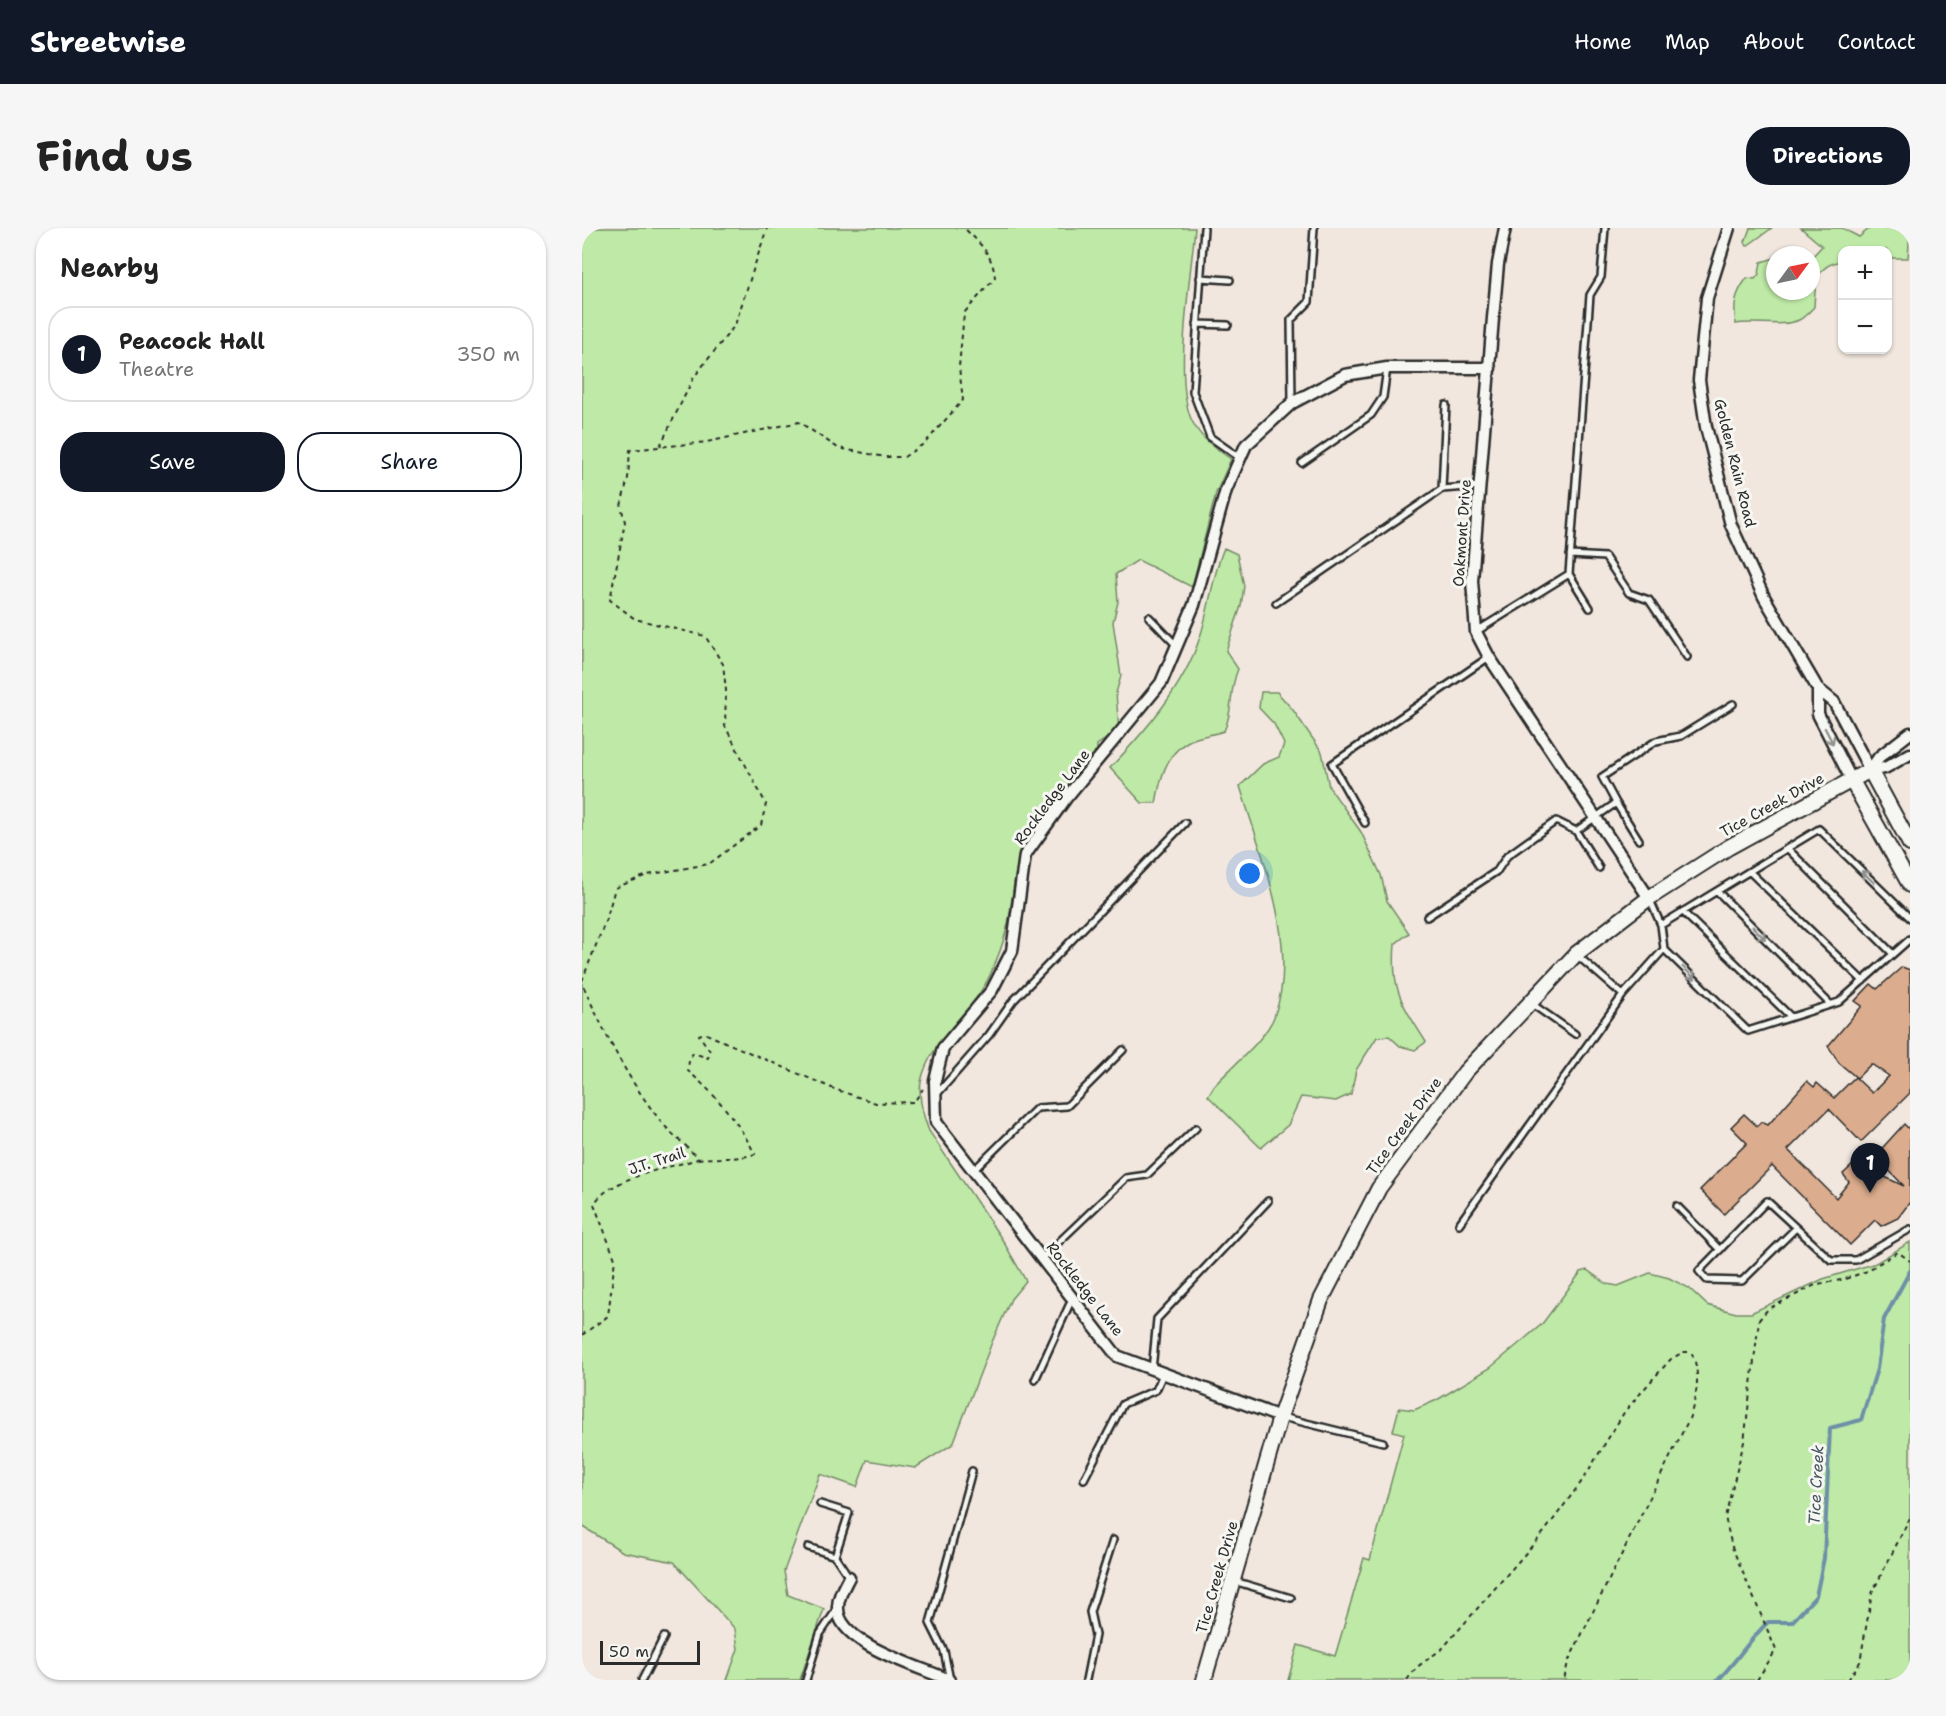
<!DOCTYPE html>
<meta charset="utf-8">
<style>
:root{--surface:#fff;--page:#f6f6f6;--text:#222;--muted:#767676;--line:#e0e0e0;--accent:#111827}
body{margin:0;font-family:"Shantell Sans",sans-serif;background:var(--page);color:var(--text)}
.controls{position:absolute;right:18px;top:18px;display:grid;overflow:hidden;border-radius:12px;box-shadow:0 2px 4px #0004}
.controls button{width:54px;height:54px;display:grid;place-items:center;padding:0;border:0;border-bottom:2px solid var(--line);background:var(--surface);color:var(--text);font:30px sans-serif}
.compass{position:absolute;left:1184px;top:18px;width:54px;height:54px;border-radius:50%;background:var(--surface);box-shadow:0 2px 4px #0004;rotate:57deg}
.scale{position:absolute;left:18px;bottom:15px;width:100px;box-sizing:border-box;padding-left:6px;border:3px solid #2b2b2b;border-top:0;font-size:16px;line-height:21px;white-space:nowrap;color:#2b2b2b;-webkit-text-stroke:4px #f6f6f2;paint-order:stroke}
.you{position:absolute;left:668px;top:646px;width:21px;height:21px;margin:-15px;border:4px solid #fff;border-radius:50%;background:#1a73e8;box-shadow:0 0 0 9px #1a73e833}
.badge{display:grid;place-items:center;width:39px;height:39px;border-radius:50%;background:var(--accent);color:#fff;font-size:20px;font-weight:700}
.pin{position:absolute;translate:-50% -50px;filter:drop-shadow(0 2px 3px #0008)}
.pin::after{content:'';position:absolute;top:32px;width:21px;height:18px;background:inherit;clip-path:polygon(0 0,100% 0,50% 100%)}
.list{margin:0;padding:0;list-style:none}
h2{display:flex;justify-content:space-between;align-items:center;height:78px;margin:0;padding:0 24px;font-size:26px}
h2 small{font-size:20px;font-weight:400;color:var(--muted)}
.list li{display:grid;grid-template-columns:39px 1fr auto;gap:18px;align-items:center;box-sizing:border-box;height:96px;margin:0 12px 12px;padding:0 12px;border:2px solid var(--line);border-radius:24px}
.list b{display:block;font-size:22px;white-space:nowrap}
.list p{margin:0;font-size:20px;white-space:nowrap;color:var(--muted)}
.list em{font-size:20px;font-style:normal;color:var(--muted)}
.actions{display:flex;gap:12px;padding:18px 24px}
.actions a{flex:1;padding:14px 0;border:2px solid var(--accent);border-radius:24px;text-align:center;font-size:21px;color:var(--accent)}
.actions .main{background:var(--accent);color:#fff}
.map{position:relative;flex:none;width:1328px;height:1452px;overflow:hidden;border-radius:24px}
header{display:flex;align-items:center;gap:36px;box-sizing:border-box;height:84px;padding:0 30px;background:var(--accent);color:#fff}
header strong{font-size:28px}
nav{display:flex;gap:33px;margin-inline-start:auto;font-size:21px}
.intro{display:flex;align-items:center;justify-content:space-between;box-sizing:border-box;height:144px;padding:0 36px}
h1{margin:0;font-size:42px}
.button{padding:15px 27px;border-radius:24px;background:var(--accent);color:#fff;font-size:21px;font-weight:700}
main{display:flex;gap:36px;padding:0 36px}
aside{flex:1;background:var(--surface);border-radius:24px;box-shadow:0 2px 4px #0004}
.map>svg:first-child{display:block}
.green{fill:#bee9a6;stroke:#748a68;stroke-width:1.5}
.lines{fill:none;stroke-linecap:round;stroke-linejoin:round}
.stream{stroke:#6d90a7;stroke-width:4}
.building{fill:#dbac8d;stroke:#2b2b2b;stroke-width:1.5}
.service-casing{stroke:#2b2b2b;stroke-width:10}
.minor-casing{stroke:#2b2b2b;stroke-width:15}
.tertiary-casing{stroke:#2b2b2b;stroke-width:18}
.path{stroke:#2b2b2b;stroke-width:2;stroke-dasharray:4.5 4.5;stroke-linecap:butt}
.service{stroke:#f6f6f2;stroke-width:5}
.minor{stroke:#f6f6f2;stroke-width:10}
.tertiary{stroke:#f6f6f2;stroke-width:14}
.oneway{stroke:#90908e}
.labels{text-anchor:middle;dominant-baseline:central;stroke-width:6;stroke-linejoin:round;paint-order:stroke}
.street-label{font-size:15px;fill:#2b2b2b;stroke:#f6f6f2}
.water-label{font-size:16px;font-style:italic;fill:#46555e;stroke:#f6f6f2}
</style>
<header>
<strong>Streetwise</strong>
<nav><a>Home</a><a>Map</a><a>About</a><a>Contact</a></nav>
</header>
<div class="intro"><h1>Find us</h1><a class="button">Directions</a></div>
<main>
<aside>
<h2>Nearby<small></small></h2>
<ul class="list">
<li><span class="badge">1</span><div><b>Peacock Hall</b><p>Theatre</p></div><em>350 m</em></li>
</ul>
<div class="actions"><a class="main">Save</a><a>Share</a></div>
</aside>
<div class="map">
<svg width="1328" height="1452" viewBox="0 0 1328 1452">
<rect width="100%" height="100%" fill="#f1e7de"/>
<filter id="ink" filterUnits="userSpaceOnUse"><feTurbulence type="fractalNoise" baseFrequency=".0167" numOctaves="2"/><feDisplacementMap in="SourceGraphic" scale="12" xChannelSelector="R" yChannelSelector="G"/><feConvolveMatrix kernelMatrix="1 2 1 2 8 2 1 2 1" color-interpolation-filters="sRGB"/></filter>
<g filter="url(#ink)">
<path class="green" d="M0 0H613C609 47 591 153 610 193 619 211 633 220 649 231L634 265 610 359 556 332 534 346 536 374 531 394 539 448 534 465 537 502 515 517V526C491 554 459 581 443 615 430 641 432 672 425 700 421 716 415 732 408 747 390 786 348 811 339 854 336 871 341 888 347 903L421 1013 444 1053 429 1071 410 1114 371 1216 333 1240 285 1232 275 1259 238 1246 202 1343 206 1367 242 1381 218 1452H145L156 1421 153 1401 92 1334 41 1324 0 1298Z
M1168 0H1190L1165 18 1163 14Z
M1219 0H1260L1277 9 1288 0H1328L1326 30H1306V22H1260V33C1233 37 1233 56 1232 79 1228 83 1222 90 1217 92 1199 100 1174 92 1154 96 1151 76 1153 66 1165 50L1173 51 1177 46 1179 34 1193 30V63H1229V30L1240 18Z
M642 320 655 326 662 358 659 378 644 423 656 441C646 465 652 482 642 503 631 507 615 508 605 514 583 527 578 553 574 575H560L528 540C564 502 602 459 618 409 628 379 630 348 642 320Z
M679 464H695L711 482 740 524 747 559 779 604 799 647 805 673 827 705 813 716C809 763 820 776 844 814L833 822 818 818 807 808 795 809 774 842 769 866 754 873 719 869 706 897 679 920 626 868 632 858C649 839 683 812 692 789 719 719 678 625 658 558L681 536 697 529 702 516 692 496 677 480Z
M1328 1014V1439L1325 1452H706L716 1417 753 1428 782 1330 788 1332 822 1206 811 1203 817 1180 832 1182 855 1172 908 1140 960 1096 999 1044 1005 1042 1025 1056 1036 1058 1068 1045 1087 1050 1107 1060 1125 1077 1154 1085H1169L1241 1051 1294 1035Z"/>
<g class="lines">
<path class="stream" d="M1136 1452C1154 1434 1167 1412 1186 1394H1210L1234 1368 1242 1330 1248 1200 1279 1192 1295 1141 1302 1091 1328 1043"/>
</g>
<path class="building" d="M1320 739 1328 742V865L1279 914 1247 881 1206 922 1254 970 1267 954 1261 946 1273 935 1322 958 1293 928 1322 896 1328 902V974L1316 990 1299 998 1293 992 1268 1017 1190 938 1142 986 1118 962 1165 915 1149 899 1162 886 1175 898 1179 894 1186 897 1225 853 1232 859 1235 855 1252 870 1273 849 1290 865 1307 848 1289 836 1275 850 1257 835 1246 818 1280 778 1273 773 1289 756 1295 761Z"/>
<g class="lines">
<defs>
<path id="service" d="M622 0 611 164 628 209 658 230
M618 50 648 52
M615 96 646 97
M710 174 709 92 727 74 732 0
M720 235 789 187 801 169 805 140
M860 261 864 177
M988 327 1023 329 1047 365 1067 372 1105 429
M987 346 1008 380
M694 375 860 261 898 258
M567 389 595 418
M895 403 987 346 1008 67 1019 49 1023 0
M1034 575 1057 612
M783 595 750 536 907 429
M994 603 1017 640
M1206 621 1311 726
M1168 644 1281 753
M1135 663 1248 776
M1068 672 1079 697 1237 601 1328 690
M1101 684 1209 789
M845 689 915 643 925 628 974 593 994 603 1034 575 1020 549 1074 513 1099 508 1151 476
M1079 697 1082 721 1166 803 1257 774 1328 711
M996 728 1041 767
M950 776 993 806
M355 866 407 807 431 773 603 595
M392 942 455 880 485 878 541 822
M1095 978 1138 1022
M877 996 1041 767 1082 721
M1214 1000 1160 1053 1125 1052 1117 1043 1185 973 1249 1032H1274L1328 1001
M460 1030 544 950 565 947 614 900
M570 1142 575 1091 686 973
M453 1152 490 1071
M700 1189 801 1214
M502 1251 541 1176 574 1162 581 1146
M238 1276 267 1285 253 1328 267 1349
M226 1319 253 1328
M652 1353 709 1370
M60 1452 82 1409
M224 1452 238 1406 255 1381
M368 1452 362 1423 348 1395 390 1243
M504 1452 513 1407 508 1384 531 1312"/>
<path id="minor" d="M923 0 916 36 911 90 890 353 894 404 907 429 1067 670
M1147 0 1125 70 1117 152 1124 199 1149 297 1182 369 1236 461 1252 474 1288 542
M1236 461V486L1270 553
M1288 542 1297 529 1328 505
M1288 542 1303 540 1328 526
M698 1189 535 1128 354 894 353 853 361 820 410 762 430 723 443 627 484 570 579 455 612 377 644 262 664 217 710 175 763 147 805 140H908
M267 1349C262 1359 256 1368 256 1379 254 1416 339 1439 367 1452"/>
<path id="tertiary" d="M1270 553 1328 657
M622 1452 698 1189 739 1072 797 960 883 844 994 726 1067 670 1147 619 1288 542 1328 616"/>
</defs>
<use href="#service" class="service-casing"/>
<use href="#minor" class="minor-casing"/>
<use href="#tertiary" class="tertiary-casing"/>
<path class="path" d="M78 218 112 149 153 97 185 0
M0 753 25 689 33 660 65 647 127 636 179 597 184 576 143 498 144 462 141 436 123 408 53 391 28 372 43 294 39 278 46 250 48 222 125 214 217 194 256 220 303 229H322L343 215 381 172 377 139 382 85 413 50C411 27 398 15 382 0
M116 931C135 929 155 932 173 926 155 892 135 868 106 843L107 832 111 825 126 830 128 823 117 807 122 805 252 861 294 875 332 874 341 861
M0 1107 26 1088 33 1031 12 976C29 949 86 940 116 931 104 916 88 906 77 891 44 849 22 804 0 755
M825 1452 835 1439 860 1421 963 1303 1000 1253 1043 1183 1070 1152 1089 1131 1101 1124H1109C1120 1144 1114 1171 1107 1191L986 1434 982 1452
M1175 1452 1194 1422 1150 1319 1143 1289 1162 1214 1177 1092 1186 1081 1235 1056 1260 1052 1283 1044 1316 1024 1328 1033
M1266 1452 1278 1434 1290 1365 1328 1290"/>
<use href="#service" class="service"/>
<use href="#minor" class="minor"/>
<use href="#tertiary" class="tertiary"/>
</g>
<defs><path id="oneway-shaft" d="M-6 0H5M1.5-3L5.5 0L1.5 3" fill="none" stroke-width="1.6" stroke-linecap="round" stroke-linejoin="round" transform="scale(1.5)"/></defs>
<g class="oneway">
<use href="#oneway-shaft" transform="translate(1247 508) rotate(63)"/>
<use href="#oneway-shaft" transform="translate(1286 649) rotate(-136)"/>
<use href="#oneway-shaft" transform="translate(1177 705) rotate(45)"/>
<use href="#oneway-shaft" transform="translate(1107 745) rotate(44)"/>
</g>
</g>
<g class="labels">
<g class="street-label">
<text transform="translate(1153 235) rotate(76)">Golden Rain Road</text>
<text transform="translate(880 305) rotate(-86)">Oakmont Drive</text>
<text transform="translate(470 569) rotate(-53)">Rockledge Lane</text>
<text transform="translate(1190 577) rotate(-29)">Tice Creek Drive</text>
<text transform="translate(822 898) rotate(-54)">Tice Creek Drive</text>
<text transform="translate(75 933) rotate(-18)">J.T. Trail</text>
<text transform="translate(503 1061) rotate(52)">Rockledge Lane</text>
<text transform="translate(635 1349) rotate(-74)">Tice Creek Drive</text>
</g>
<g class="water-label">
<text transform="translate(1234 1257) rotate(-87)">Tice Creek</text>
</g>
</g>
</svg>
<div class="controls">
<button>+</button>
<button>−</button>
</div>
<svg class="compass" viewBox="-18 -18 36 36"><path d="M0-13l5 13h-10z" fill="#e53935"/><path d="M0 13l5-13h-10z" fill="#767676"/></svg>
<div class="scale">50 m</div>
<div class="you"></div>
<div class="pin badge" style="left:1288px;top:965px">1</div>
</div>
</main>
